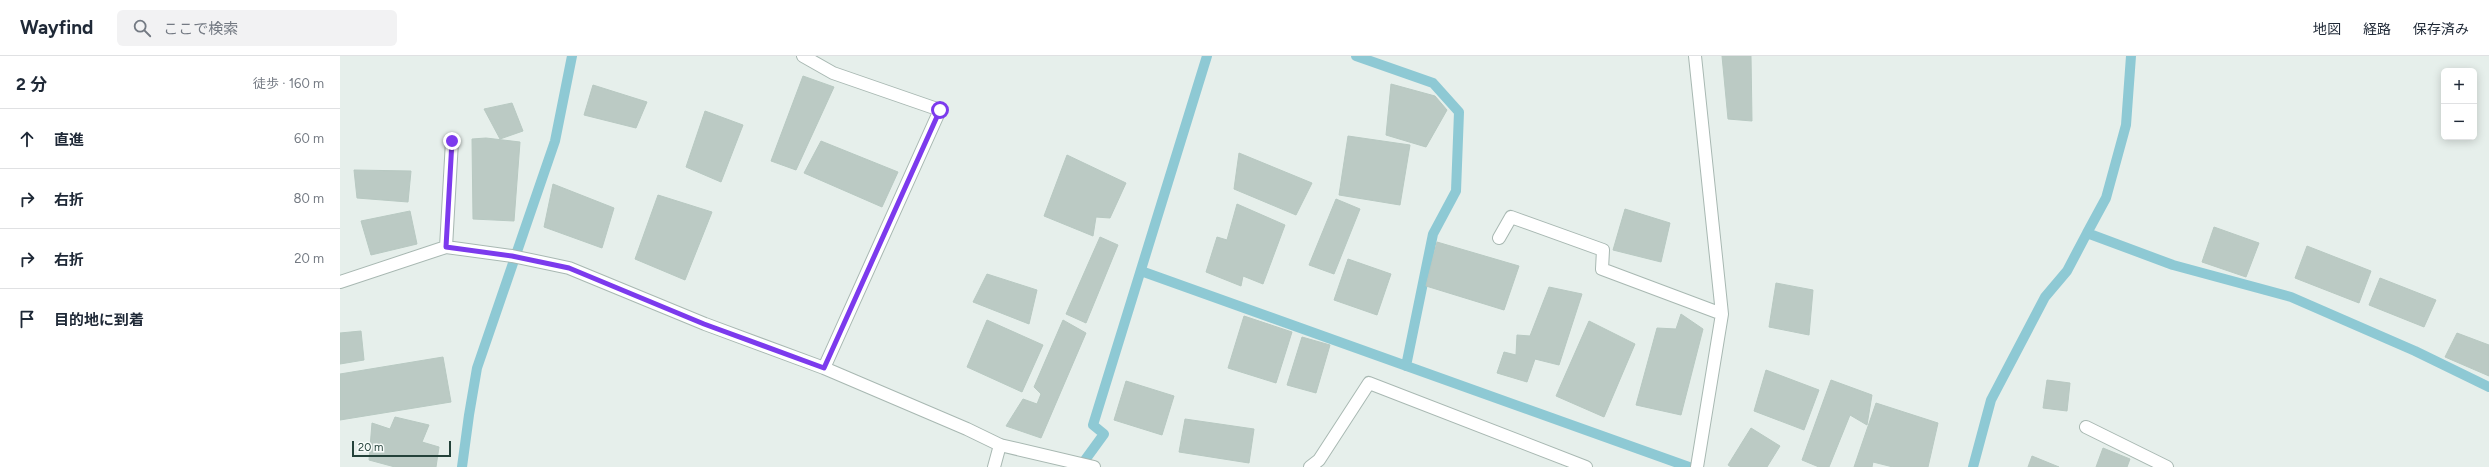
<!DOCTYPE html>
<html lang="ja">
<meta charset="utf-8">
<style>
:root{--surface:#fff;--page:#f2f2f3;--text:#1f2937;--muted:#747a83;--line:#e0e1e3}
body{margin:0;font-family:Figtree,"Noto Sans JP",sans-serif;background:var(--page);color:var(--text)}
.controls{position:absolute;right:12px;top:12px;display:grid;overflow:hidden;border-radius:6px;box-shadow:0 2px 10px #0003}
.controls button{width:36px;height:36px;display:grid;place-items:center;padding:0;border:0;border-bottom:1px solid var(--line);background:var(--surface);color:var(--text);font:20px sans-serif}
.scale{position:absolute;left:12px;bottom:10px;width:99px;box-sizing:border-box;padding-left:4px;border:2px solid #24423a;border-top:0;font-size:11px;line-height:14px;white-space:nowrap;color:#24423a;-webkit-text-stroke:3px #f7fbf9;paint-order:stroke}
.stop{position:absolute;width:12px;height:12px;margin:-9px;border:3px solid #7c3aed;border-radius:50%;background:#fff}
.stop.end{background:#7c3aed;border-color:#fff;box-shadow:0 1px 4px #0008}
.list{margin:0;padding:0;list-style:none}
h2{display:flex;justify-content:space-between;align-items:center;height:52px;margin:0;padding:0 16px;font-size:17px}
h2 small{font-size:13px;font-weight:400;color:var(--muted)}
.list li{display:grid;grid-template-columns:26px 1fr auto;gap:12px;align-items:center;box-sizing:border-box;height:60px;padding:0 16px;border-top:1px solid var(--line)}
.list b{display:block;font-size:15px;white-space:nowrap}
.list em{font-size:13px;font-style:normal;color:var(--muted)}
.icon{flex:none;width:22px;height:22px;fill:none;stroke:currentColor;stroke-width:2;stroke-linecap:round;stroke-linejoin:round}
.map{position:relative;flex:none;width:2149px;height:411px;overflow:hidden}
header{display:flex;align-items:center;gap:24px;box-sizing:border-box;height:56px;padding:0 20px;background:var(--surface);border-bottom:1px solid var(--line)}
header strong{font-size:19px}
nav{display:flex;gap:22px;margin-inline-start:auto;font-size:14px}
.search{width:280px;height:36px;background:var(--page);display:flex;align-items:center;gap:10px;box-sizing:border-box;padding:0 14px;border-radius:6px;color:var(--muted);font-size:15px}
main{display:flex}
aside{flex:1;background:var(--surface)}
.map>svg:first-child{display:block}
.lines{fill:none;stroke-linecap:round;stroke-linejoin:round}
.stream{stroke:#8ec9d4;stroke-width:10}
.building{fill:#bbcac4;stroke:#b8c9c2}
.service-casing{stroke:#a8b8b2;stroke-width:14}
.minor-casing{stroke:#a8b8b2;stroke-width:14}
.service{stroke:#fff;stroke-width:12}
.minor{stroke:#fff;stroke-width:12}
.route{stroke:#7c3aed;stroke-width:5}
</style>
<header>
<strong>Wayfind</strong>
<div class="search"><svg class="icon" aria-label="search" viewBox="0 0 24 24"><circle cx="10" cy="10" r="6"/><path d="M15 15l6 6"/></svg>ここで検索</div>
<nav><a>地図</a><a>経路</a><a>保存済み</a></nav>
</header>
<main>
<aside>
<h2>2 分<small>徒歩 · 160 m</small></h2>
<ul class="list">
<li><svg class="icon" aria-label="ahead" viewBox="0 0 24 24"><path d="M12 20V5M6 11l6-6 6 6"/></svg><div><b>直進</b></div><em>60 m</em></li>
<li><svg class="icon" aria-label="right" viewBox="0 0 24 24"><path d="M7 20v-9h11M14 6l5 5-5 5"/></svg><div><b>右折</b></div><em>80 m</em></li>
<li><svg class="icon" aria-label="right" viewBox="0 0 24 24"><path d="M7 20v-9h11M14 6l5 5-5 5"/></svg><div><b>右折</b></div><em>20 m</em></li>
<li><svg class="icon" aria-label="arrive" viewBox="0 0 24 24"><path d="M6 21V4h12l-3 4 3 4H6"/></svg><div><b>目的地に到着</b></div></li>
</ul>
</aside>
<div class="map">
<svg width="2149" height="411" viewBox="0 0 2149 411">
<rect width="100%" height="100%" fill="#e6efeb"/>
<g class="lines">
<path class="stream" d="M1016 0 1093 27 1119 56 1116 135 1093 178 1066 310
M1747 177 1766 142 1786 69 1791 0
M801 215 1349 411
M122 411 129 359 137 312 215 85 232 0
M740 411 764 378 753 369 867 0
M1633 411 1651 344 1705 241 1727 215 1747 177 1833 209 1951 241 2075 295 2149 331"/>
</g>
<path class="building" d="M1382 0H1411L1412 65 1388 63Z
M463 20 494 31 456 114 431 105Z
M1051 28 1095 40 1107 54 1086 91 1046 79Z
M253 29 307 46 296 72 244 59Z
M172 47 183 75 160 83 144 53Z
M365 55 403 69 381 126 346 111Z
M1008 80 1070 89 1060 149 999 139Z
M146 82 180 86 174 165 133 163 132 83Z
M481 85 558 116 542 151 464 117Z
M899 97 972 127 956 159 894 133Z
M727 99 786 127 770 162 756 161 753 180 704 160Z
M14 114 71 115 68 146 17 142Z
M213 128 274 152 262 192 204 171Z
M318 139 372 156 345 224 295 203Z
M996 143 1020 153 994 218 969 209Z
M897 148 945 169 923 228 903 220 901 230 866 216 877 181 887 184Z
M1285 153 1330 167 1321 206 1273 194Z
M70 155 77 188 31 199 21 165Z
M1874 171 1919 187 1906 221 1862 206Z
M760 181 778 189 746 267 726 258Z
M1097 186 1179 210 1164 254 1086 230Z
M1967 190 2031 215 2019 247 1955 222Z
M1008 203 1051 218 1037 259 994 244Z
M647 218 697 234 689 268 633 246Z
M2040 222 2096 244 2084 271 2029 249Z
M1436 227 1473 234 1469 279 1429 271Z
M1209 231 1242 238 1219 309 1195 303 1187 326 1157 317 1164 296 1176 299 1177 279 1190 280Z
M1341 258 1363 273 1341 359 1296 349 1317 272 1336 273Z
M904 260 952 276 936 327 888 312Z
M647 264 703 289 682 336 627 311Z
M723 264 746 277 701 382 666 370 683 343 697 348 701 338 694 331Z
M1249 265 1295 288 1264 361 1216 340Z
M21 275 24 304 0 308V277Z
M2117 277 2149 289V320L2105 301Z
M962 281 990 289 976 337 947 329Z
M103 301 111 346 0 364V318Z
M1426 314 1479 334 1464 374 1414 355Z
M1491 324 1532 339 1527 369 1510 359 1489 411H1479L1462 404Z
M1707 324 1730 327 1727 355 1703 352Z
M786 325 834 340 822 379 774 364Z
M1536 347 1598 367 1588 411H1553L1533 406 1532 411H1514Z
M55 361 89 369 82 386 99 391 96 411H55L29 404 32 367 50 373Z
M845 363 914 373 909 407 839 396Z
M1411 372 1440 390 1427 411H1391L1388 409Z
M1763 392 1790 403 1787 411H1756Z
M1692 400 1719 411H1688Z"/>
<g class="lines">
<defs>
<path id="service" d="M654 411 660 389"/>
<path id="minor" d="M463 0 493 17 600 54 484 312
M1355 0 1382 258 1357 411
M1159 182 1171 161 1263 194 1262 213 1382 258
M106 191 112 85
M0 226 106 191 172 200 229 212 365 268 484 312 627 373 660 389 754 411
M1746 371 1827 411
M970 411 979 404 1029 327 1246 411"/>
</defs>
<use href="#service" class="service-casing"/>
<use href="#minor" class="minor-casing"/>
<use href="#service" class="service"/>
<use href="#minor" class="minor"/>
</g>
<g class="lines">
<path class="route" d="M112 85 106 191 172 200 229 212 364 268 484 312 600 54"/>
</g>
</svg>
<div class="controls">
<button>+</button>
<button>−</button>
</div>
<div class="scale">20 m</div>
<div class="stop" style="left:600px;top:54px"></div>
<div class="stop end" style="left:112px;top:85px"></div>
</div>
</main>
